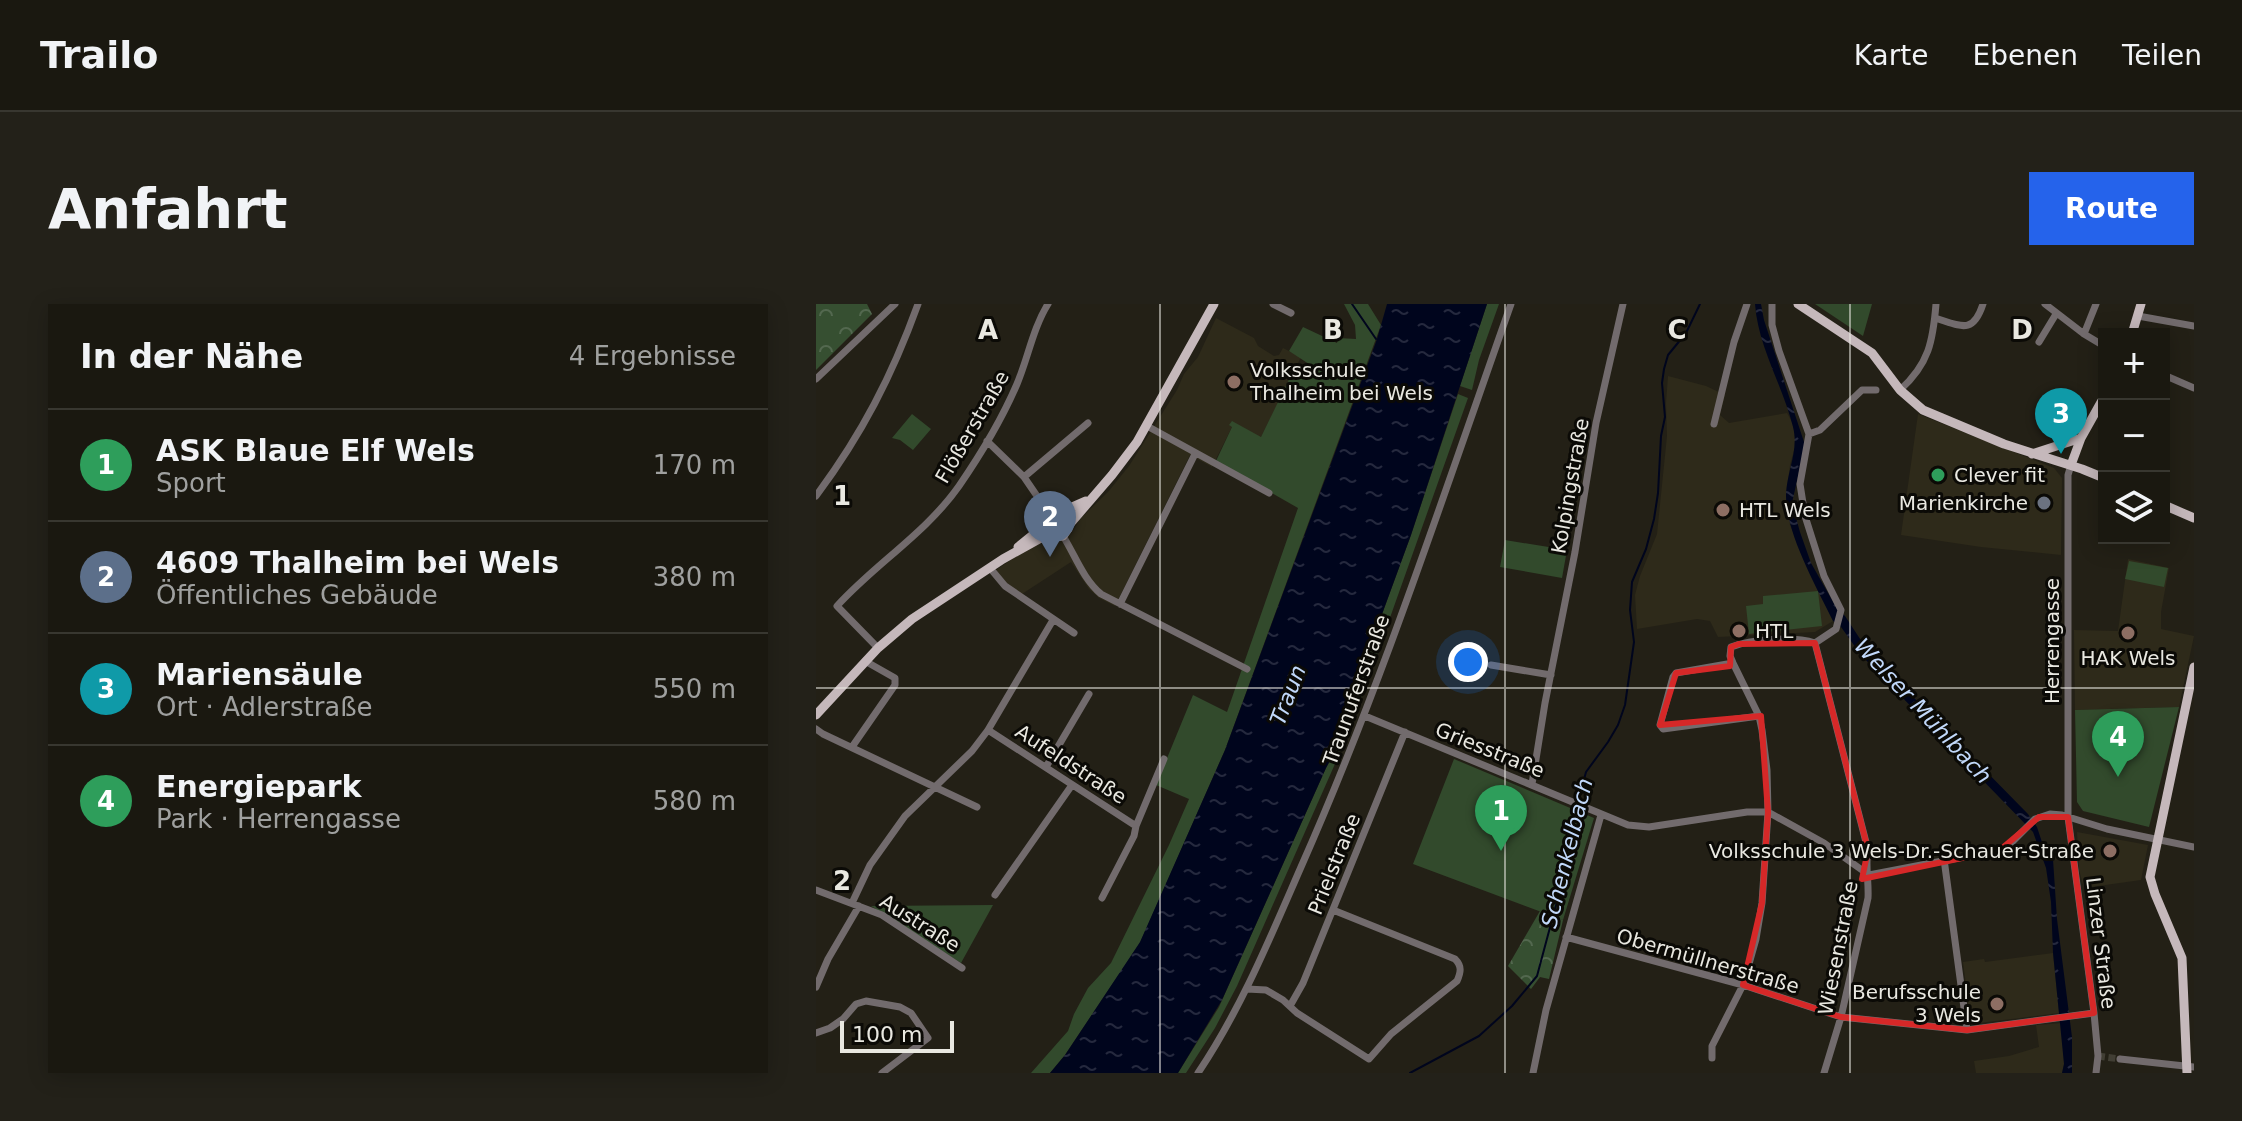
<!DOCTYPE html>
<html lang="de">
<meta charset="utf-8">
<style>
:root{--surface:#1a1810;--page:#232119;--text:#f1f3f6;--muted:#9fa09f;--line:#383730;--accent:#2563eb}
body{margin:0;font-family:"DejaVu Sans",sans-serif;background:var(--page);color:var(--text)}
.controls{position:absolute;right:24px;top:24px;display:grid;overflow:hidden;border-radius:0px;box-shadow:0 4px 20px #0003}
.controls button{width:72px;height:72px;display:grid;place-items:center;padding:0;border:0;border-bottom:2px solid var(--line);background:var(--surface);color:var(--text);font:40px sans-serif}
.scale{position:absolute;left:24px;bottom:20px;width:114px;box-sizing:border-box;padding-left:8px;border:4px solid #e9e8e1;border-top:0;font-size:22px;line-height:28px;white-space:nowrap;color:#e9e8e1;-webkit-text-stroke:6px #0b0a06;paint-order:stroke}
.you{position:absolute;left:652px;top:358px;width:28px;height:28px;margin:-20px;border:6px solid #fff;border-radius:50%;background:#1a73e8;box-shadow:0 0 0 12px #1a73e833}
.badge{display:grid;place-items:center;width:52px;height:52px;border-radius:50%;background:var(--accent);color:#fff;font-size:26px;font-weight:700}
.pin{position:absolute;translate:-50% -66px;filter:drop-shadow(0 2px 4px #0008)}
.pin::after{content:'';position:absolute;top:42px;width:28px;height:24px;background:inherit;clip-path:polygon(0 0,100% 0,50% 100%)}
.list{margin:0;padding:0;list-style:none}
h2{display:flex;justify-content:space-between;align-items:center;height:104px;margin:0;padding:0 32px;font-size:34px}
h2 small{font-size:26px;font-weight:400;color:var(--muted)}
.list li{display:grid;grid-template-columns:52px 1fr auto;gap:24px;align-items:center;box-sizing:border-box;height:112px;padding:0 32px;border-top:2px solid var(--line)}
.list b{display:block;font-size:30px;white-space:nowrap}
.list p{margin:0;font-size:26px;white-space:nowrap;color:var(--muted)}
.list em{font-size:26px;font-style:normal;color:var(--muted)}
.icon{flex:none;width:44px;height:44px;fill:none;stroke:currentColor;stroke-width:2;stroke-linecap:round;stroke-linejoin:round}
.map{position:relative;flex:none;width:1378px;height:769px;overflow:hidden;border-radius:0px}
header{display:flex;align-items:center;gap:48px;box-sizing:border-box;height:112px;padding:0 40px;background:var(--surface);border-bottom:2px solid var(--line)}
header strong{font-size:38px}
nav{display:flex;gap:44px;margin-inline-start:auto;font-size:28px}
.intro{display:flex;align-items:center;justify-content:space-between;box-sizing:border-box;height:192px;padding:0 48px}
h1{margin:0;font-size:56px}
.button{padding:20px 36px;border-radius:0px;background:var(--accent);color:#fff;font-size:28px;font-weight:700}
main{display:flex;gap:48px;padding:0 48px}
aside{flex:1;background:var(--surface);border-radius:0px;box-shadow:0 4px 20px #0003}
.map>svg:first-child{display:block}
.built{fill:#2e2a1a}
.green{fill:#324a2c}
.forest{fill:url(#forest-crowns)}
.water{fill:url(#water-ripples)}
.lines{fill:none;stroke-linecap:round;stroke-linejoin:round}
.stream{stroke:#00051d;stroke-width:2}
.minor-tunnel{stroke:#413e34;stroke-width:7;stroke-dasharray:7 3.5;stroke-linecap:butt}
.minor{stroke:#726b6d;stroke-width:7}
.major{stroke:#c5b8bb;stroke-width:9}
.marked{fill:none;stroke:#d62828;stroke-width:6;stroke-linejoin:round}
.grid{fill:none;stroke:#e9e8e1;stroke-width:2;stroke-opacity:0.55}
.education-dot{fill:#8d6e63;stroke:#0b0a06;stroke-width:3}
.leisure-dot{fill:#2e9e5b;stroke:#0b0a06;stroke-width:3}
.worship-dot{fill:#6b7280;stroke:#0b0a06;stroke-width:3}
.labels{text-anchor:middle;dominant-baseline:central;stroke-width:6;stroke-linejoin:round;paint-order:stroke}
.poi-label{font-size:20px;fill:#e9e8e1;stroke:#0b0a06;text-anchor:start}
.street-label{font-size:20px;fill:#e9e8e1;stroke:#0b0a06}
.water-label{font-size:22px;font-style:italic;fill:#c1d8fa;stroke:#0b0a06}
.grid-label{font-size:26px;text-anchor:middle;font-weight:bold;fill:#e9e8e1;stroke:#0b0a06;stroke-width:6;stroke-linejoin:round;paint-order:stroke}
</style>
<header>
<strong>Trailo</strong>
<nav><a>Karte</a><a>Ebenen</a><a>Teilen</a></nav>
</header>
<div class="intro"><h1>Anfahrt</h1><a class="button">Route</a></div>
<main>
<aside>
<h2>In der Nähe<small>4 Ergebnisse</small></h2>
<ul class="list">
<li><span class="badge" style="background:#2e9e5b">1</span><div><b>ASK Blaue Elf Wels</b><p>Sport</p></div><em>170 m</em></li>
<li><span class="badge" style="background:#5c6f8a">2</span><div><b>4609 Thalheim bei Wels</b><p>Öffentliches Gebäude</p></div><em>380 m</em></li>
<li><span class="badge" style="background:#0f9aa8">3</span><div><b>Mariensäule</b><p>Ort · Adlerstraße</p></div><em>550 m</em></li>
<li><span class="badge" style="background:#2e9e5b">4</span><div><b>Energiepark</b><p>Park · Herrengasse</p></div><em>580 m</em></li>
</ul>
</aside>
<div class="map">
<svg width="1378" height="769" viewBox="0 0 1378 769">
<defs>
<pattern id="forest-crowns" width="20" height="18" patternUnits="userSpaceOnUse" patternTransform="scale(2)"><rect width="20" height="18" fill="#364f31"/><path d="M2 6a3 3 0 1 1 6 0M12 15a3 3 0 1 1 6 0" fill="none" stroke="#53684f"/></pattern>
<pattern id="water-ripples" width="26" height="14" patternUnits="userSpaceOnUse" patternTransform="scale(2)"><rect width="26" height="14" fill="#00051d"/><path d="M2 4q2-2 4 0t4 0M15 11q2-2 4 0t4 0" fill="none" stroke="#25293e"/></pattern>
</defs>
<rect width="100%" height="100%" fill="#232016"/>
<path class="built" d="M400 14 438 34 442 42 458 52 463 51 467 44 485 53 445 133 416 123 396 163 374 151 299 302 283 294 273 285 255 258 206 290 191 280 180 266 217 241 246 236 255 230 264 215 292 188 313 162 361 86 368 70 382 53Z
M852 72 890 82 909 91 904 111 913 119 971 109 977 120 980 139 974 161 970 192 974 221 1017 317 999 328 902 333 894 317 881 315 821 325 819 291 824 272 841 230 851 132 850 99Z
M1102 110 1238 164 1246 174 1245 251 1165 243 1085 231Z
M1312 255 1353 264 1345 308V325L1378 332 1363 403 1259 406 1258 326 1302 327Z
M1261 528 1332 541 1325 576 1268 584 1263 566Z
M1237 649 1243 709 1155 720 1147 658 1168 655 1169 658Z
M1247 719 1248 760 1246 769H1160L1158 757 1193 752 1223 743 1220 721Z"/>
<path class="green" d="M528 0H552L565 21 409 446 324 639 249 751 234 769H215L252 727 258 710 272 684 295 659 353 541 373 495 340 481 377 391 411 408 482 204 400 157 416 123 413 121 416 117 445 133 479 63 489 68 493 60 473 47 487 23 521 39 522 34 540 35 539 21Z
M671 0H683L663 56 656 86 644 82Z
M999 0H1056L1047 32Z
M642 90 652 94 543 401 532 415 528 414 595 231Z
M96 110 115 125 97 146 84 136 76 134Z
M689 236 751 246 746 274 684 263Z
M1313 257 1352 264 1348 283 1309 275Z
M1002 287 1006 322 933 330 930 302 947 300V292Z
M1363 403 1333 523 1267 507 1261 498 1259 406Z
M541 410 421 682 399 724 370 769H362L403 703 510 464Z
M638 455 778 514 747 616 597 560Z
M177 601 145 659 55 602Z"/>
<path class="forest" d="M0 0H51L56 10 0 66Z
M724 607 747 616 733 675 724 673 715 685 692 662Z"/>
<path class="water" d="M571 0H671L595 231 528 414 527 419 532 422 510 464 406 696 362 769H234L249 751 324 638 409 446 561 35Z
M939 0H945L948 16 989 141 976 199 984 228 995 259 1020 303 1029 312 1052 347 1212 510 1221 523 1229 547 1237 555 1241 615 1256 733V769H1246L1248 760 1237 649 1235 598 1230 564 1217 528 1045 351 1025 323 1017 317C1000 282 969 228 970 190 971 167 983 146 977 123 967 82 942 43 939 0Z"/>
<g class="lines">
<path class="stream" d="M536 0 560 35
M762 498 770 468 792 438 802 421 809 401 818 338 814 306 816 278 830 245 838 215 842 189 845 132 849 113 846 79 848 65 852 51 870 29 884 0
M594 769 663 732 696 702 721 672 740 601 760 504"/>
<path class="minor-tunnel" d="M1282 752 1304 755"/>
<path class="minor" d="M457 0 475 9
M956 0V21L963 47 993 130 984 180 989 212 1008 272 1025 306 1020 325 999 339
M1229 0 1268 30 1288 42
M1322 12 1378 22
M1119 14C1145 22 1157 31 1167 0
M1268 30 1280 0
M1223 38 1240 10
M1348 71 1378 84
M0 75 79 0
M1084 86C1113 60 1117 37 1120 0
M898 120 918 38 931 0
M331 122 453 189
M993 130 1004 126 1046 86H1060
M171 137 208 173 234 211
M1255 161 1252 171V513L1278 709 1282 752 1280 769
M208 173 272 119
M0 192C46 130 76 72 102 0
M247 232C259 251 267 275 285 290L431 365
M174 264 189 282 258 329
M304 300 379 150
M999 339 1052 546C1049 561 1053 578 1052 594L1025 713 1008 769
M62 344 21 302C59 260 110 229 143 182 165 150 186 115 201 80 212 54 217 24 232 0
M917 359 860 369 857 373 844 421 847 425 943 412
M675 361 735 371
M549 412 812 521 833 523 931 508H952L1008 539 1053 571
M0 425 7 430 161 503
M172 426 320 522
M36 443 79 381V374L49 357
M230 463 273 390
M716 480 729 399 759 248 780 119 807 0
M1128 555 1151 726
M1053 571 1184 546 1194 540 1219 515 1234 510 1246 511 1291 525 1378 543
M0 586 66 611 146 664
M179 591 256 481
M286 594 318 532 320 522 348 455
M36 599 54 561 89 512 156 447 172 426 237 316
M750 633 927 681 1025 713 1151 726 1278 709
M0 683 12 655 43 602
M431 685 450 686 467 696 481 709 553 755 575 730 641 677C645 668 646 662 639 655L517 606
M474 702 487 679 589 428
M0 729 14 724 27 715 40 700 50 697 84 703 95 709 112 734 66 769
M896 754V742L927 681 940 635 946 599 952 508 951 466 946 426 943 412 917 359 914 352 915 343C935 335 978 332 999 339
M1304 755 1378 763
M382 769C425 705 454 634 485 563 566 380 628 189 695 0
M717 769 730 706 785 511"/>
<path class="major" d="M982 0 1056 49 1084 86 1107 106 1188 140 1266 165 1288 174
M1316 30 1325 0
M1216 150 1265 134
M1255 161 1265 134 1288 93
M1348 201 1378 214
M244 210 251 214 252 225 247 232 238 233 229 225 231 214 270 197
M253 221 296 171 321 138 398 0
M202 243 229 221
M0 411 62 344 96 315 187 255 223 235 235 232
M1371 769 1366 654 1339 590 1334 573 1378 363"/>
</g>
<path class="marked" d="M999 339 1052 546 1046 575 1184 546 1223 513H1252L1278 709 1151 726 1025 713 927 681 946 599 952 508 945 412 844 421 860 369 914 362 915 343 923 340Z"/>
<path class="grid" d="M344 0V769M689 0V769M1034 0V769M0 384H1378"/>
<g class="education-dot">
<circle cx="418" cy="78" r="8"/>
<circle cx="907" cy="206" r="8"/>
<circle cx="923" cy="327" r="8"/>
<circle cx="1312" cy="329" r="8"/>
<circle cx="1294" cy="547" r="8"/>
<circle cx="1181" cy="700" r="8"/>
</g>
<circle class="leisure-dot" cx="1122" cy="171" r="8"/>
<circle class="worship-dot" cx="1228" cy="199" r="8"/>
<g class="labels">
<g class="poi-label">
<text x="434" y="66">Volksschule<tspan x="434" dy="23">Thalheim bei Wels</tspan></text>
<text x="1138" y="171">Clever fit</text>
<text x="1212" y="199" text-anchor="end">Marienkirche</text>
<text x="923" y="206">HTL Wels</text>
<text x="939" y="327">HTL</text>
<text x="1312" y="354" text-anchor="middle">HAK Wels</text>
<text x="1278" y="547" text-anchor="end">Volksschule 3 Wels-Dr.-Schauer-Straße</text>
<text x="1165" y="688" text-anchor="end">Berufsschule<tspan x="1165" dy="23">3 Wels</tspan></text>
</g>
<g class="street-label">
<text transform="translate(156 123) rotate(-60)">Flößerstraße</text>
<text transform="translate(754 182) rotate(-80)">Kolpingstraße</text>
<text transform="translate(1236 337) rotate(-90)">Herrengasse</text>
<text transform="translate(540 386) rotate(-70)">Traunuferstraße</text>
<text transform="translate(674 446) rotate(22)">Griesstraße</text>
<text transform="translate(255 460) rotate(33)">Aufeldstraße</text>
<text transform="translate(518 560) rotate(-68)">Prielstraße</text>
<text transform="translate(104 619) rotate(32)">Austraße</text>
<text transform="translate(1285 639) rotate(83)">Linzer Straße</text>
<text transform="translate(1022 644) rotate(-79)">Wiesenstraße</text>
<text transform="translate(892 657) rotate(16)">Obermüllnerstraße</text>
</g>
<g class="water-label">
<text transform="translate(472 391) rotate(-69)">Traun</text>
<text transform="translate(1107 407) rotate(47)">Welser Mühlbach</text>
<text transform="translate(751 549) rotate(-76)">Schenkelbach</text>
</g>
</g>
<g class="grid-label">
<text x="172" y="35">A</text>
<text x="517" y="35">B</text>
<text x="861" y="35">C</text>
<text x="1206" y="35">D</text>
<text x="26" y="201">1</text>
<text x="26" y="586">2</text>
</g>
</svg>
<div class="controls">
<button>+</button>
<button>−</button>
<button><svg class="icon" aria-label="layers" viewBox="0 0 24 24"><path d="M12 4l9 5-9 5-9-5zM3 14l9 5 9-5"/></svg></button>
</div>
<div class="scale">100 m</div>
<div class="you"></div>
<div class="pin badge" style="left:685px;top:547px;background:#2e9e5b">1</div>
<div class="pin badge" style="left:234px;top:253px;background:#5c6f8a">2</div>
<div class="pin badge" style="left:1245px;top:150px;background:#0f9aa8">3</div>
<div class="pin badge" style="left:1302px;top:473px;background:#2e9e5b">4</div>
</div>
</main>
